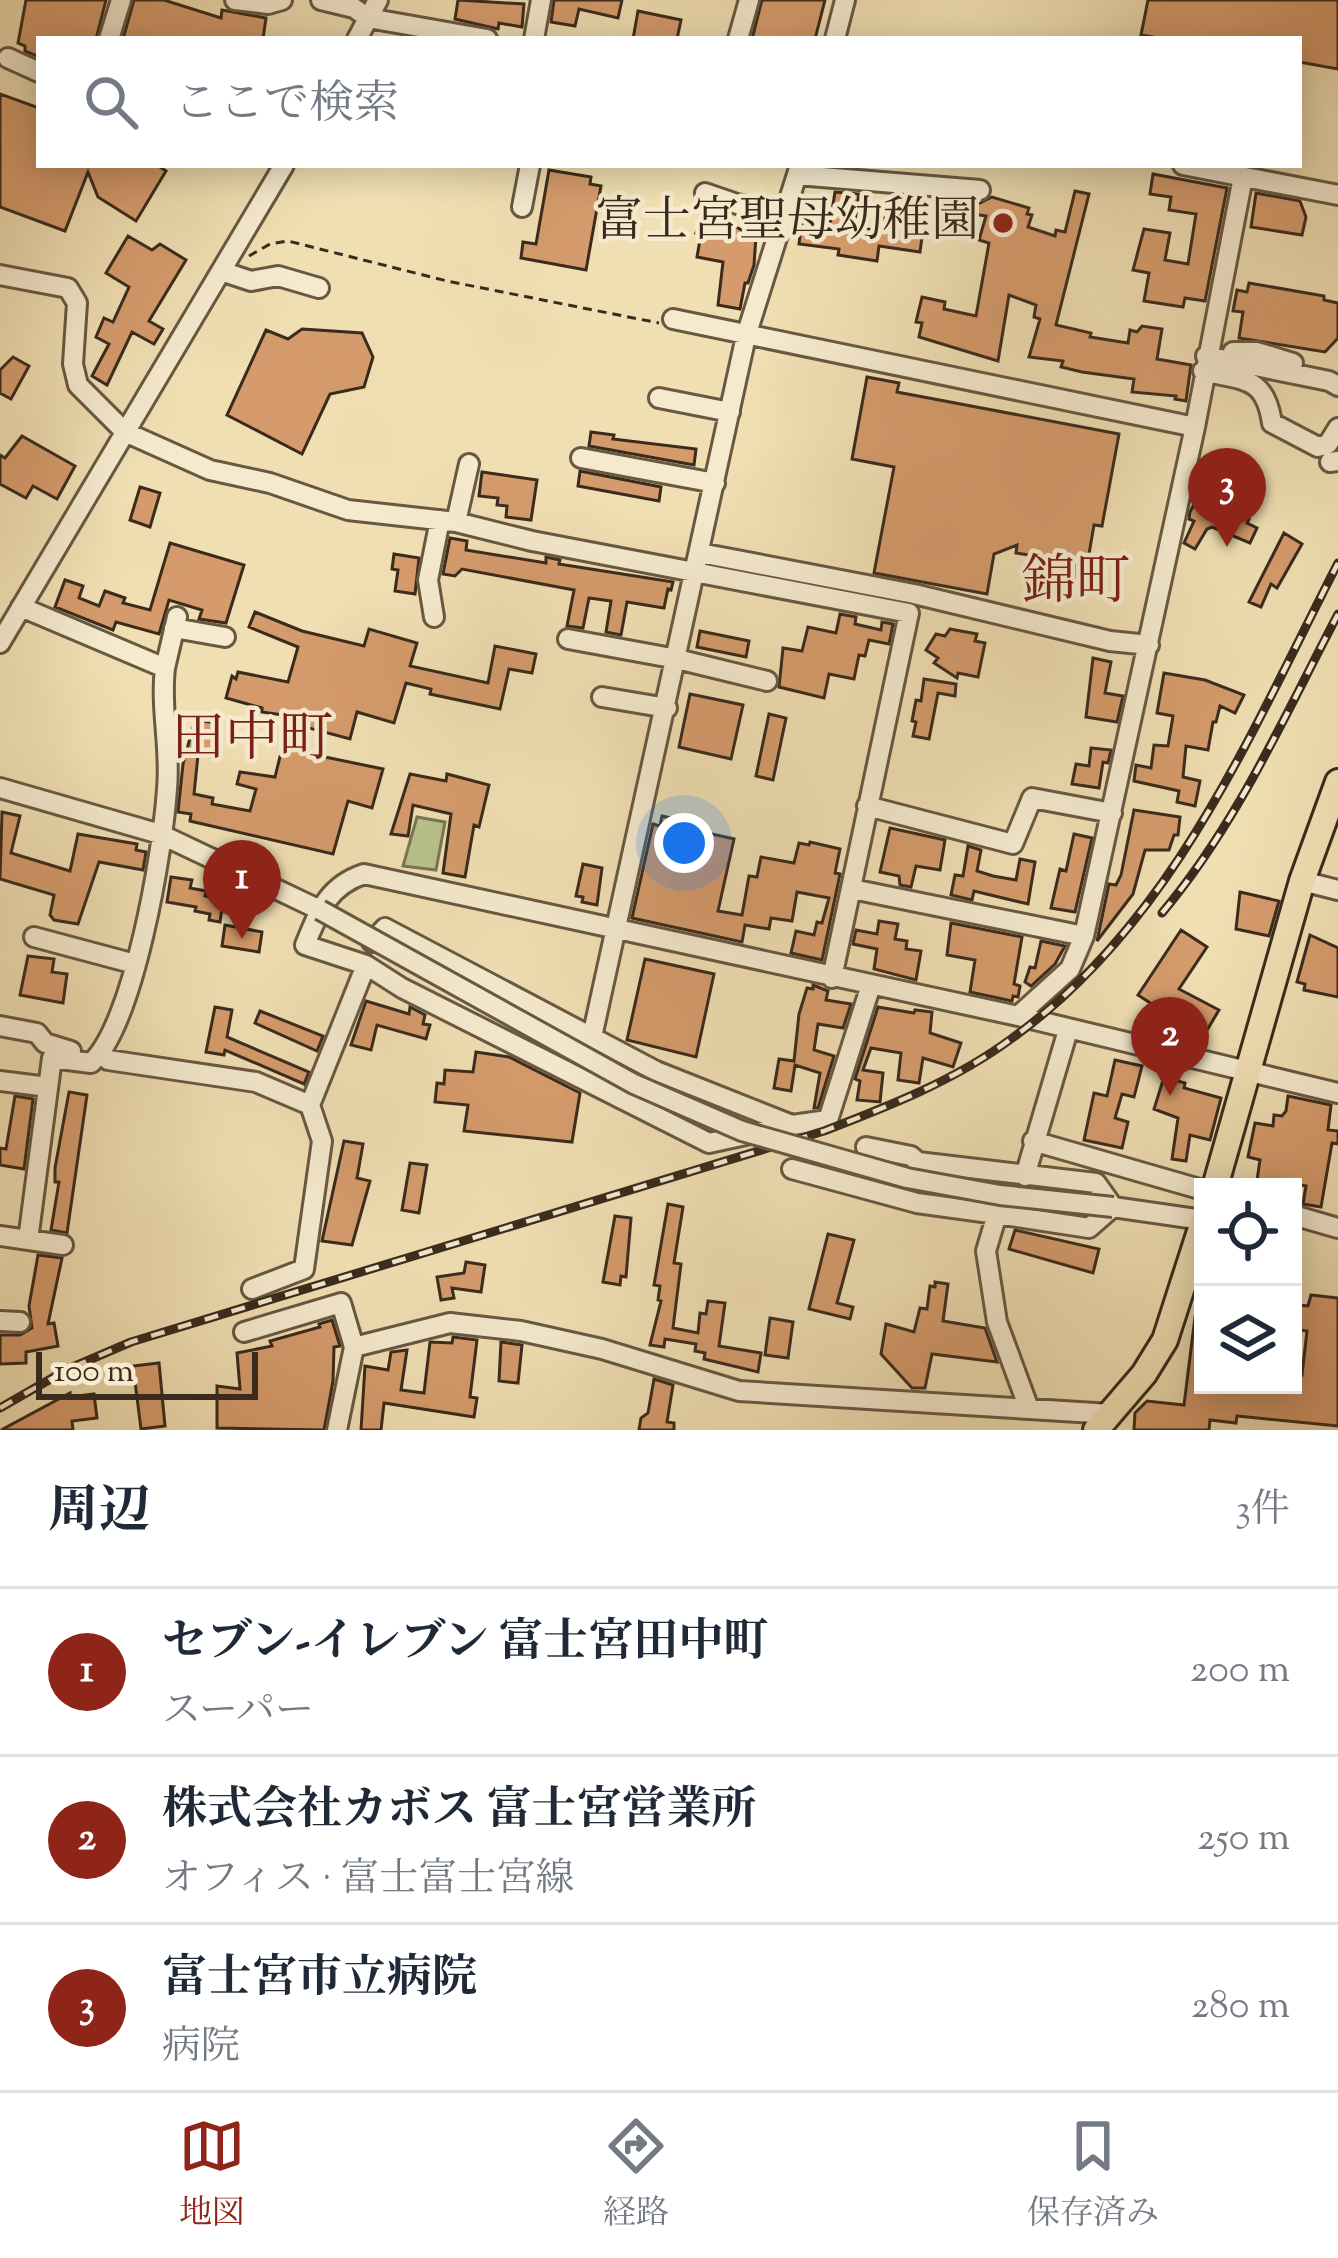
<!DOCTYPE html>
<html lang="ja">
<meta charset="utf-8">
<style>
:root{--surface:#fff;--page:#f6f6f7;--text:#1f2937;--muted:#747a83;--line:#e0e1e3;--accent:#8f2418}
body{margin:0;font-family:"Sorts Mill Goudy","Noto Serif JP",serif;background:var(--page);color:var(--text)}
.controls{position:absolute;right:36px;bottom:36px;display:grid;overflow:hidden;border-radius:0px;box-shadow:0 6px 30px #0003}
.controls button{width:108px;height:108px;display:grid;place-items:center;padding:0;border:0;border-bottom:3px solid var(--line);background:var(--surface);color:var(--text);font:60px sans-serif}
.scale{position:absolute;left:36px;bottom:30px;width:222px;box-sizing:border-box;padding-left:12px;border:6px solid #3a2b1d;border-top:0;font-size:33px;line-height:42px;white-space:nowrap;color:#3a2b1d;-webkit-text-stroke:9px #f5eace;paint-order:stroke}
.you{position:absolute;left:684px;top:843px;width:42px;height:42px;margin:-30px;border:9px solid #fff;border-radius:50%;background:#1a73e8;box-shadow:0 0 0 18px #1a73e833}
.badge{display:grid;place-items:center;width:78px;height:78px;border-radius:50%;background:var(--accent);color:#fff;font-size:39px;font-weight:700}
.pin{position:absolute;translate:-50% -99px;filter:drop-shadow(0 3px 6px #0008)}
.pin::after{content:'';position:absolute;top:63px;width:42px;height:36px;background:inherit;clip-path:polygon(0 0,100% 0,50% 100%)}
.list{margin:0;padding:0;list-style:none}
h2{display:flex;justify-content:space-between;align-items:center;height:156px;margin:0;padding:0 48px;font-size:51px}
h2 small{font-size:39px;font-weight:400;color:var(--muted)}
.list li{display:grid;grid-template-columns:78px 1fr auto;gap:36px;align-items:center;box-sizing:border-box;height:168px;padding:0 48px;border-top:3px solid var(--line)}
.list b{display:block;font-size:45px;white-space:nowrap}
.list p{margin:0;font-size:39px;white-space:nowrap;color:var(--muted)}
.list em{font-size:39px;font-style:normal;color:var(--muted)}
.icon{flex:none;width:66px;height:66px;fill:none;stroke:currentColor;stroke-width:2;stroke-linecap:round;stroke-linejoin:round}
.map{position:relative;flex:none;width:1338px;height:1430px;overflow:hidden}
.search{position:absolute;background:var(--surface);box-shadow:0 6px 30px #0003;left:36px;right:36px;top:36px;height:132px;display:flex;align-items:center;gap:30px;box-sizing:border-box;padding:0 42px;border-radius:0px;color:var(--muted);font-size:45px}
.sheet{height:660px;background:var(--surface)}
nav{display:flex;justify-content:space-around;align-items:center;box-sizing:border-box;height:168px;border-top:3px solid var(--line);background:var(--surface);font-size:33px;color:var(--muted)}
nav a{display:grid;justify-items:center;gap:6px}
nav .on{color:var(--accent)}
.map>svg:first-child{display:block}
.green{fill:#b9c28d;stroke:#7a7655;stroke-width:3}
.building{fill:#d59b6c;stroke:#3a2b1d;stroke-width:3}
.lines{fill:none;stroke-linecap:round;stroke-linejoin:round}
.minor-casing{stroke:#685842;stroke-width:24}
.major-casing{stroke:#3a2b1d;stroke-width:30}
.path{stroke:#3a2b1d;stroke-width:3;stroke-dasharray:9 6;stroke-linecap:butt}
.minor{stroke:#f5eace;stroke-width:18}
.major{stroke:#f0dfb3;stroke-width:24}
.rail-casing{stroke:#3a2b1d;stroke-width:9}
.rail{stroke:#f5eace;stroke-width:4.5;stroke-dasharray:14;stroke-linecap:butt}
.minor-bridge-casing{stroke:#685842;stroke-width:24;stroke-linecap:butt}
.minor-bridge{stroke:#f5eace;stroke-width:18}
.poi-dot{fill:#8f2418;stroke:#f5eace;stroke-width:4.5}
.labels{text-anchor:middle;dominant-baseline:central;stroke-width:9;stroke-linejoin:round;paint-order:stroke}
.poi-label{font-size:48px;fill:#3a2b1d;stroke:#f5eace;text-anchor:end}
.quarter-label{font-size:54px;fill:#7a1f14;stroke:#f5eace}
</style>
<div class="map">
<svg width="1338" height="1430" viewBox="0 0 1338 1430">
<rect width="100%" height="100%" fill="#f0dfb3"/>
<filter id="stains"><feTurbulence type="fractalNoise" baseFrequency=".00167" numOctaves="4"/><feColorMatrix values="0 0 0 0 .2 0 0 0 0 .09 0 0 0 0 .02 0 0 0 .5 -.17"/></filter>
<radialGradient id="worn" r=".72"><stop offset=".6" stop-color="#630" stop-opacity="0"/><stop offset="1" stop-color="#630" stop-opacity=".3"/></radialGradient>
<path class="green" d="M417 817 445 822 436 870 403 866Z"/>
<path class="building" d="M26 0H106L96 39H39V57L25 51V46L18 43Z
M134 0H164L221 18 222 10 266 18 263 39H123Z
M458 0 524 4 522 27 499 23 498 29 455 19Z
M554 0H622L618 18 579 9 575 26 551 22Z
M762 0H825L815 39H752Z
M1148 0H1338V69L1299 62V39H1165L1141 35Z
M638 11 681 20 677 39H633Z
M0 94 39 108V165H157L166 171 136 221 98 197 88 172 65 231 0 207Z
M549 170 591 177 590 184 601 186 586 270 521 258 523 242 536 244Z
M1153 174 1227 188 1205 301 1185 298 1183 307 1144 301 1149 273 1133 270 1144 229 1170 233 1165 260 1188 264 1196 214 1169 210 1171 197 1150 194Z
M1075 191 1089 194 1056 325 1091 333 1090 337 1128 343 1130 330 1137 332 1142 326 1162 329 1157 359 1191 365 1186 401 1175 399 1176 396 1132 392 1134 379 1082 372 1061 367 1063 361 1029 357 1040 319 1034 317 1036 305 1009 295 998 361 919 337 922 323 916 322 922 297 945 302 944 309 976 316 989 243 979 240 986 216 960 212V202L980 203 992 197 1029 208 1027 214 1032 215 1028 227 1055 236 1056 230 1065 232Z
M835 192 859 194 854 227 881 231 883 218 917 223 915 236 922 237 920 252 879 246 877 261 838 255 839 249 799 244 802 220 830 223Z
M1256 193 1300 201 1306 217 1302 235 1251 227Z
M713 214 745 232 747 220 766 223 763 237 756 236 754 265 748 283H745L740 309 718 305 723 262 697 257 701 234 696 233 700 222 709 223Z
M128 236 152 250 160 244 186 260 149 321 163 329 154 344 132 332 107 385 92 376 109 344 96 337 104 318 113 322 129 287 106 273Z
M1249 283 1324 296V300L1338 303V338L1325 352 1239 338 1243 312 1233 311 1237 290 1247 292Z
M302 329 362 333 373 357 364 387 330 394 302 454 227 415 266 330 288 339Z
M13 357 29 366 11 399 0 393V370Z
M867 377 899 383 897 392 1119 434 1102 526 1094 525 1084 583 1045 576 1048 558 1016 553 1017 545 994 554 987 594 874 573 894 467 852 459Z
M591 432 614 435 613 439 696 449 694 465 589 446Z
M22 436 75 466 57 499 33 486 26 498 0 484V455L5 458Z
M580 471 661 487 659 501 578 486Z
M482 472 537 480 531 520 506 517 507 506 497 505 498 498 479 496Z
M140 487 160 493 150 527 130 520Z
M1199 495 1229 511 1232 505 1242 511 1240 514 1249 519 1247 523 1257 528 1250 543 1212 527 1207 529 1195 549 1184 543 1194 521 1189 519 1190 512Z
M1284 533 1302 544 1277 588 1271 584 1261 607 1249 602Z
M450 538 467 541 466 550 546 563V557L560 560 559 564 673 582 671 590 668 589 664 608 627 602 621 635 606 632 611 601 589 598 583 628 567 626 574 590 462 569 455 576 443 574Z
M170 543 244 565 226 623 199 619 202 610 169 600 159 634 116 622 113 630 55 607 65 580 83 586 79 598 99 606 105 591 125 598 123 603 150 610Z
M394 554 419 558 415 594 395 591 398 570 392 569Z
M255 612 302 631 364 646 369 629 417 643 410 666 488 683 495 646 536 654 532 673 509 669 500 709 430 694 431 689 406 683 394 723 357 712 350 739 302 726 296 748 301 752 383 769 372 808 348 801 333 854 190 821 191 814 178 812 183 764 195 720 217 723 212 757 198 755 194 794 213 798 212 804 250 811 256 789 237 784 240 772 275 777 290 716 262 712V708L226 698 232 676 236 679 238 672 288 682 298 647 249 627Z
M840 614 856 617 855 624 881 630 882 622 893 624 889 644 869 640 865 656 859 655 854 679 829 674 824 698 779 687 783 648 802 651 808 627 836 633Z
M950 629 977 634 975 641 985 643 978 677 958 673 957 678 934 663 938 658 926 650 936 634 945 636Z
M700 631 749 641 746 657 697 647Z
M1093 658 1111 662 1105 693 1123 696 1117 722 1086 717Z
M1164 673 1205 680 1244 695 1235 713 1220 706 1216 722H1213L1208 750 1186 746 1183 777 1200 781 1195 806 1177 802 1179 791 1134 781 1136 765 1151 768 1154 745 1168 746 1173 716 1157 713Z
M924 679 956 684 955 696 938 693 929 739 913 736 916 722 912 721 916 700 921 701Z
M690 694 743 705 731 759 679 747Z
M769 714 786 718 773 780 756 776Z
M1091 748 1111 750 1108 763 1103 762 1099 788 1072 784 1076 764 1089 766Z
M410 774 446 781 447 774 489 785 479 827 474 825 465 877 443 873 451 814 413 805 408 836 391 834Z
M1134 810 1180 817 1178 835H1174L1169 850H1145L1133 894 1097 941 1109 884 1116 885 1121 875Z
M2 812 20 816 11 853 70 871 78 834 137 844 136 850 146 852 143 870 99 862 78 924 54 920 50 915 54 895 0 879Z
M662 816 702 825 703 832 734 839 718 911 742 915 749 876 757 877 761 857 794 863 799 843 809 845 810 842 840 849 835 873 840 874 822 960 791 953 796 931 814 935 817 922 822 923 829 898 797 892 792 921 771 918 769 929 745 925 742 942 632 918 653 824 660 826Z
M890 828 945 840 940 870 916 866 911 887 900 885 899 876 880 872Z
M1074 834 1092 838 1075 912 1051 908 1060 869 1066 871Z
M968 846 981 850 977 871 993 876 1016 880 1020 859 1035 862 1028 904 974 891 972 900 951 895 955 875 963 876Z
M583 864 602 868 597 905 582 902 583 897 576 896Z
M171 877 192 880 190 888 206 891 205 896 213 898 215 887 225 889 220 922 209 920 210 914 195 911 196 907 167 902Z
M1240 892 1279 901 1269 936 1236 929Z
M879 921 898 924 895 939 907 941 906 949 921 951 916 980 874 969 877 949 853 944 856 930 877 934Z
M951 923 1022 937 1014 984 1020 986 1018 997 1013 996 1012 1001 970 992 975 960 947 955Z
M225 925 262 932 259 952 222 946Z
M1181 930 1207 947 1179 989 1219 1010 1203 1037 1138 995Z
M1310 935 1338 948V997L1304 990 1305 984 1297 982Z
M1041 941 1065 946 1055 964 1031 986 1025 982 1030 967 1035 968Z
M28 956 54 959 52 972 67 974 63 1003 20 995Z
M645 959 714 974 696 1057 627 1040Z
M813 985 828 991 826 1000 851 1004 843 1028 818 1024 814 1050 834 1056 818 1108H814L820 1073 795 1065 791 1091 774 1088 779 1059 794 1061 799 1014 807 988 813 989Z
M366 1001 409 1014 410 1007 425 1015 423 1024 430 1025 426 1039 377 1025 371 1050 351 1045Z
M215 1007 232 1010 227 1037 309 1072 304 1084 225 1050 224 1055 206 1052Z
M878 1007 914 1013 915 1010 932 1012 930 1033 961 1043 953 1067 923 1058 919 1083 898 1080 901 1053 871 1048 863 1070 883 1073 880 1102 857 1100 860 1081 855 1079Z
M260 1011 323 1036 317 1051 255 1023Z
M476 1052 509 1057 580 1093 572 1142 464 1131 468 1105 435 1102 437 1083 444 1084 445 1070 473 1072Z
M1115 1060 1142 1066 1134 1097 1122 1094 1115 1118 1128 1122 1122 1148 1084 1140 1094 1093 1107 1096Z
M1164 1077 1185 1083 1184 1088 1221 1098 1210 1140 1190 1135 1186 1161 1172 1159 1178 1118 1154 1109Z
M69 1092 87 1095 67 1233 51 1230 59 1182H55V1168Z
M15 1096 33 1099 24 1169 0 1165V1148L6 1149Z
M1288 1096 1331 1105 1328 1130 1338 1131V1144L1332 1143 1321 1207 1303 1204 1306 1186 1282 1182 1281 1187H1256L1260 1160 1248 1157 1255 1123 1273 1126 1274 1115 1282 1116 1286 1111Z
M344 1141 363 1144 357 1178 370 1181 352 1245 322 1241Z
M410 1163 427 1165 419 1213 402 1210Z
M668 1204 683 1207 674 1263 681 1264 673 1328 698 1333 700 1313 706 1314 708 1301 725 1303 719 1346 761 1353 758 1372 704 1359 705 1353 695 1351 696 1344 665 1339 664 1347 650 1345 661 1301 658 1300 660 1286 654 1285Z
M615 1216 631 1218 626 1277 621 1276 620 1285 603 1282Z
M1015 1230 1099 1249 1093 1273 1009 1249Z
M828 1234 854 1240 837 1303 853 1307 850 1319 809 1309Z
M38 1255 62 1258 48 1324 54 1323 58 1346 26 1352V1363L0 1364V1335H20L32 1328 29 1306Z
M466 1262 485 1265 481 1292 452 1288 454 1298 441 1300 437 1277 464 1273Z
M935 1282 948 1284 943 1321 985 1328 997 1362 932 1354 925 1388H912L881 1354 886 1324 914 1332 920 1308 927 1309 930 1286 935 1287Z
M1311 1295 1338 1298V1426L1237 1416 1236 1423 1210 1420 1209 1430H1134L1135 1413 1147 1401 1184 1405 1195 1317H1203V1385H1296V1374L1302 1375 1307 1331 1300 1330V1323L1296 1322 1298 1305 1308 1306Z
M770 1318 793 1322 788 1358 765 1355Z
M332 1320 340 1346 334 1347 333 1381 324 1430 217 1428V1386L240 1389 237 1353 272 1346 270 1341 320 1327 319 1324Z
M453 1337 477 1340 470 1397 477 1398 474 1417 384 1403 381 1430H361L365 1366 388 1370 391 1352 407 1350 401 1390 424 1393 430 1342 452 1343Z
M501 1342 522 1345 518 1383 499 1381Z
M159 1363 165 1426 141 1429 133 1366Z
M654 1379 673 1385 667 1422 674 1423V1430H639L641 1418 648 1413Z
M70 1393V1397L94 1394 97 1418 72 1421 73 1430H1Z"/>
<g class="lines">
<defs>
<path id="minor" d="M235 0 268 4 282 0
M321 0 354 8 368 18 487 39
M109 39 121 0
M357 39 378 0
M534 39 541 0
M738 39 749 0
M835 39 845 0
M8 58 39 72
M1183 165 1338 195
M797 175 980 190
M705 193 737 204 785 213
M522 207 530 165
M221 271 251 281 278 276 319 288
M0 275 68 288 77 303 73 364 78 385 125 432 210 470 270 483 348 510 456 522 532 541 909 613 832 978
M673 319 1195 427
M1233 352H1257L1293 363
M1206 356 1329 381 1338 386
M1203 371C1244 381 1265 376 1272 423L1318 447 1328 444 1338 428
M659 398 730 412
M581 458 715 483
M1330 462 1338 461
M456 522 469 464
M700 553 914 594 1110 641 1149 645
M21 607 165 668C160 708 171 749 167 789 163 850 134 1024 91 1063L52 1058 28 1240
M434 617 428 580 440 520
M174 628 225 637
M568 639 677 659 767 681
M0 643 284 165
M165 668 177 617
M602 697 667 708
M0 788 160 834 320 910
M867 806 1013 844 1032 798 1112 813
M1302 881 1338 890
M852 889 1084 936
M34 937 135 964
M372 942 385 928 656 1071 792 1125 828 1120 871 985
M1018 1016 1070 969 1084 936 1195 427 1243 177
M0 1026 37 1033 45 1043 71 1051
M592 1037 746 336 800 165
M108 1060 256 1082 310 1105
M0 1081 48 1087
M792 1125 709 1143 402 988 366 965 305 945C319 911 328 886 364 874L1018 1016 1338 1093
M1033 1141 1203 1190
M866 1147 911 1156 918 1162 1096 1183 1113 1207 1203 1220
M792 1169 917 1203 997 1214
M1025 1176 1068 1030
M1293 1215 1338 1228
M0 1236 63 1245
M252 1289 304 1269 322 1141 310 1105 366 965
M0 1321 20 1322
M244 1332 341 1303 354 1347 337 1430
M354 1347 450 1323 521 1331 602 1349 739 1391 1111 1414
M1028 1406 997 1322 986 1251 997 1214 1089 1228 1113 1207"/>
<path id="major" d="M1215 1187 1302 881 1338 782
M1096 1430 1144 1374 1165 1340 1203 1222"/>
</defs>
<use href="#minor" class="minor-casing"/>
<use href="#major" class="major-casing"/>
<path class="path" d="M249 256 270 244 288 241 447 281 659 323"/>
<use href="#minor" class="minor"/>
<use href="#major" class="major"/>
<defs>
<path id="rail" d="M1162 913C1237 824 1284 717 1338 614
M0 1408 68 1369 131 1342 824 1131C889 1106 954 1081 1011 1039 1173 923 1250 734 1338 563"/>
</defs>
<use href="#rail" class="rail-casing"/>
<use href="#rail" class="rail"/>
<defs>
<path id="minor-bridge" d="M320 910 634 1084 742 1131 907 1178 1000 1195 1113 1207"/>
</defs>
<use href="#minor-bridge" class="minor-bridge-casing"/>
<use href="#minor-bridge" class="minor-bridge"/>
</g>
<circle class="poi-dot" cx="1003" cy="223" r="12"/>
<g class="labels">
<g class="poi-label">
<text x="979" y="223">富士宮聖母幼稚園</text>
</g>
<g class="quarter-label">
<text x="1076" y="585">錦町</text>
<text x="252" y="742">田中町</text>
</g>
</g>
<rect width="100%" height="100%" filter="url(#stains)"/>
<rect width="100%" height="100%" fill="url(#worn)"/>
</svg>
<div class="controls">
<button><svg class="icon" aria-label="locate" viewBox="0 0 24 24"><circle cx="12" cy="12" r="6"/><path d="M12 2v4M12 18v4M2 12h4M18 12h4"/></svg></button>
<button><svg class="icon" aria-label="layers" viewBox="0 0 24 24"><path d="M12 4l9 5-9 5-9-5zM3 14l9 5 9-5"/></svg></button>
</div>
<div class="scale">100 m</div>
<div class="you"></div>
<div class="pin badge" style="left:242px;top:939px">1</div>
<div class="pin badge" style="left:1170px;top:1096px">2</div>
<div class="pin badge" style="left:1227px;top:547px">3</div>
<div class="search"><svg class="icon" aria-label="search" viewBox="0 0 24 24"><circle cx="10" cy="10" r="6"/><path d="M15 15l6 6"/></svg>ここで検索</div>
</div>
<section class="sheet">
<h2>周辺<small>3件</small></h2>
<ul class="list">
<li><span class="badge">1</span><div><b>セブン-イレブン 富士宮田中町</b><p>スーパー</p></div><em>200 m</em></li>
<li><span class="badge">2</span><div><b>株式会社カボス 富士宮営業所</b><p>オフィス · 富士富士宮線</p></div><em>250 m</em></li>
<li><span class="badge">3</span><div><b>富士宮市立病院</b><p>病院</p></div><em>280 m</em></li>
</ul>
</section>
<nav>
<a class="on"><svg class="icon" aria-label="map" viewBox="0 0 24 24"><path d="M3 6l6-2 6 2 6-2v14l-6 2-6-2-6 2zM9 4v14M15 6v14"/></svg>地図</a>
<a><svg class="icon" aria-label="directions" viewBox="0 0 24 24"><path d="M12 3l9 9-9 9-9-9zM9 14v-3h6M13 9l2 2-2 2"/></svg>経路</a>
<a><svg class="icon" aria-label="saved" viewBox="0 0 24 24"><path d="M7 4h10v16l-5-4-5 4z"/></svg>保存済み</a>
</nav>
